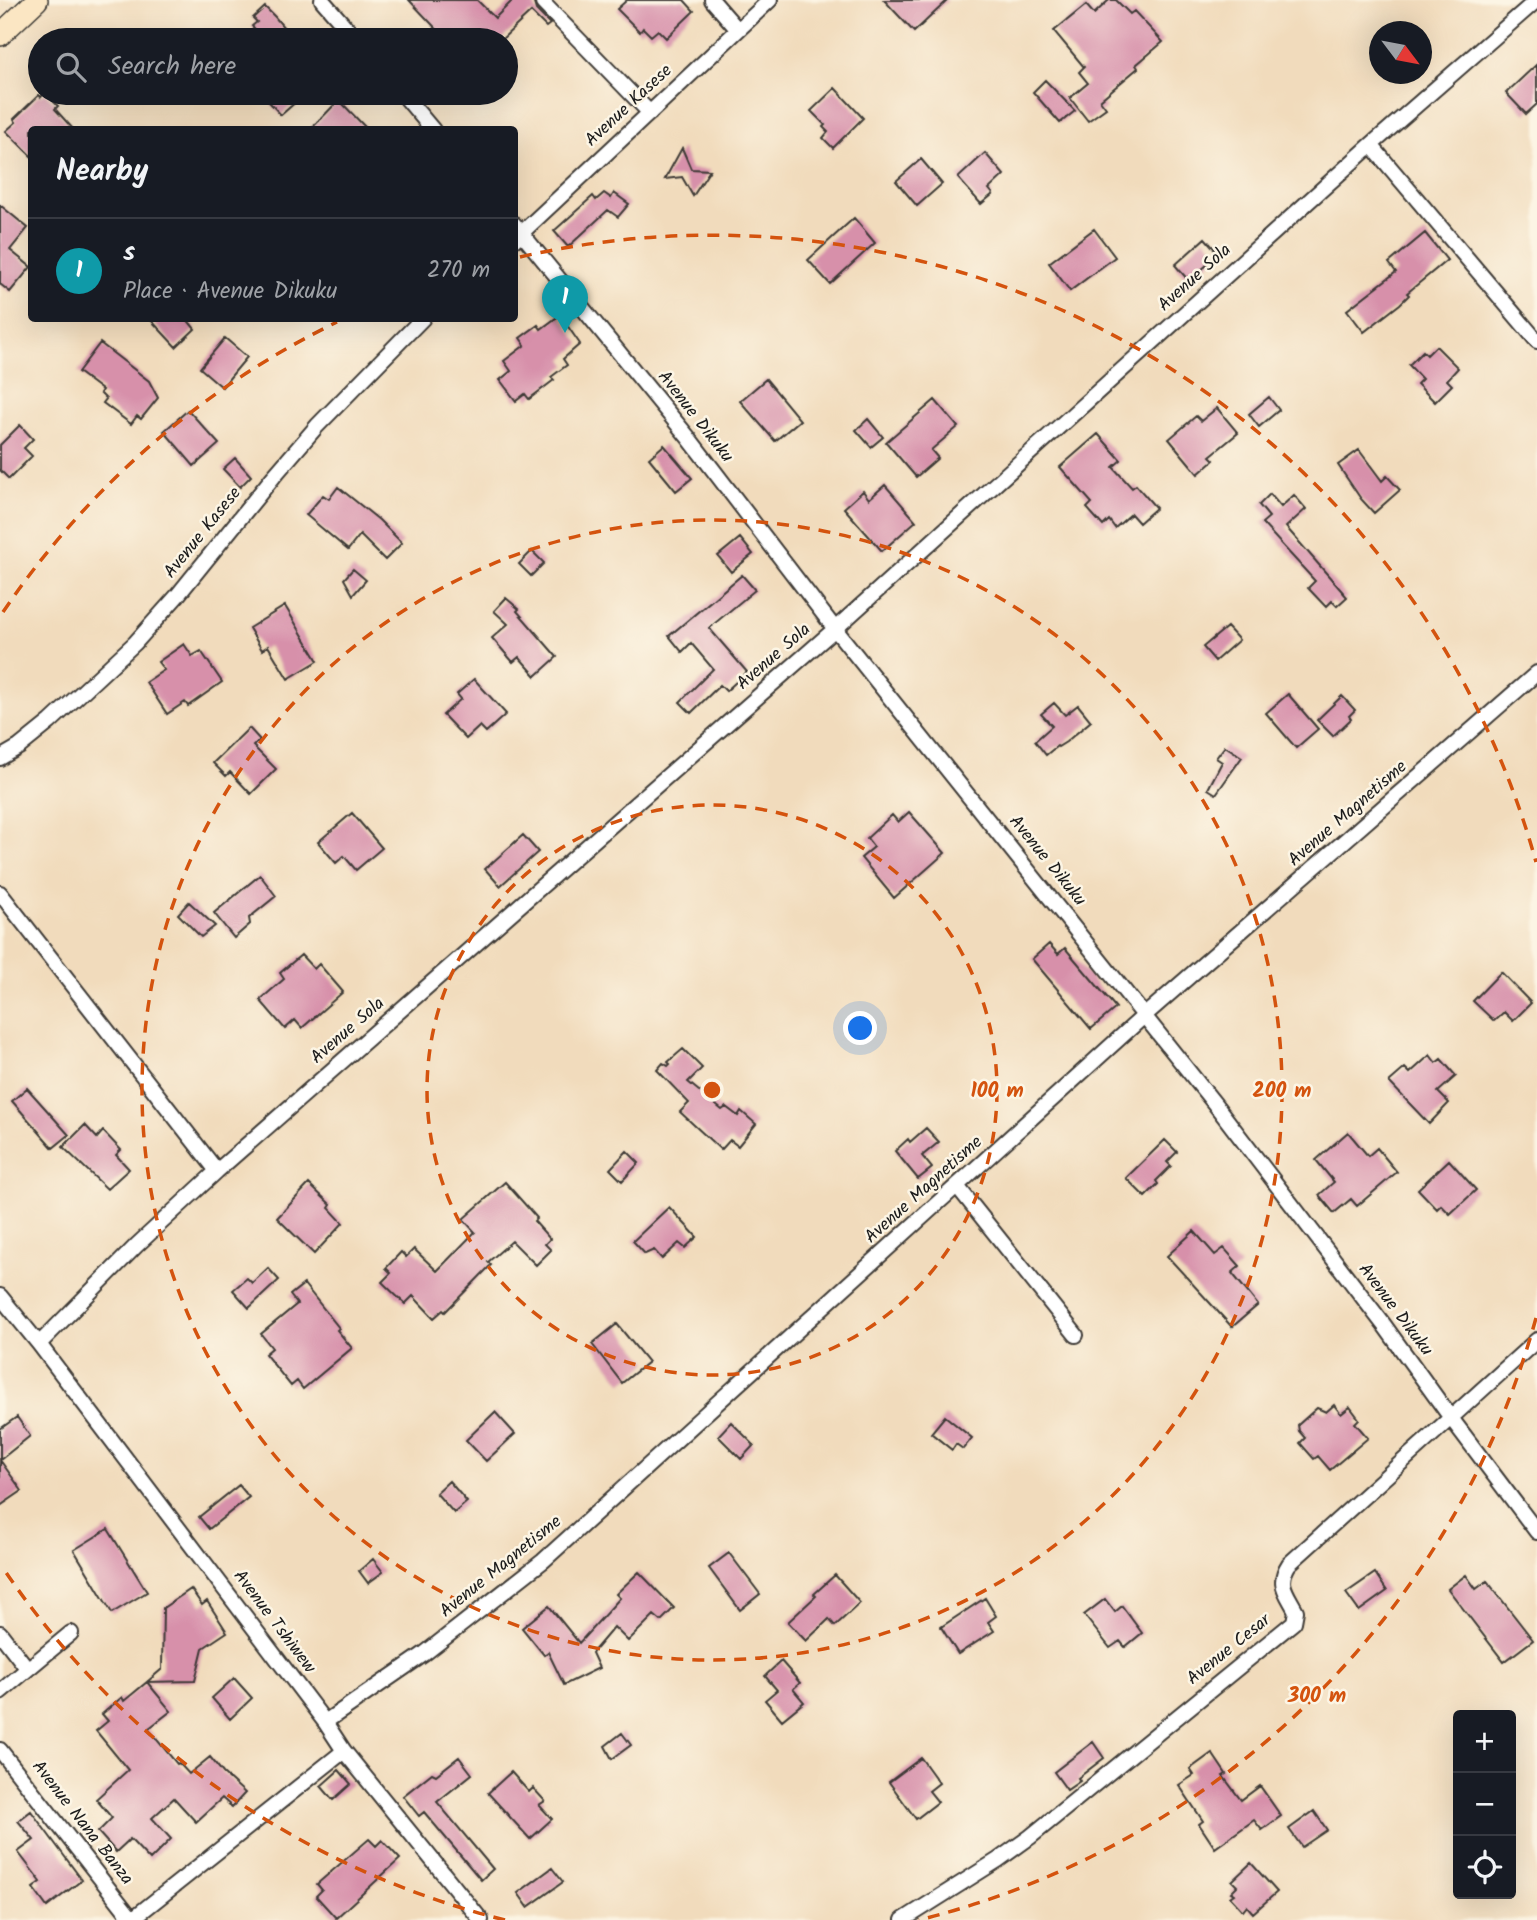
<!DOCTYPE html>
<meta charset="utf-8">
<style>
:root{--surface:#171b24;--page:#20242c;--text:#f1f3f6;--muted:#9ea1a6;--line:#363941;--accent:#0f766e}
body{margin:0;font-family:Kalam,sans-serif;background:var(--page);color:var(--text)}
.controls{position:absolute;right:21px;bottom:21px;display:grid;overflow:hidden;border-radius:7px;box-shadow:0 7px 28px #0002}
.controls button{width:63px;height:63px;display:grid;place-items:center;padding:0;border:0;border-bottom:2px solid var(--line);background:var(--surface);color:var(--text);font:35px sans-serif}
.compass{position:absolute;left:1369px;top:21px;width:63px;height:63px;border-radius:50%;background:var(--surface);box-shadow:0 7px 28px #0002;rotate:122deg}
.you{position:absolute;left:861px;top:1029px;width:24px;height:24px;margin:-18px;border:5px solid #fff;border-radius:50%;background:#1a73e8;box-shadow:0 0 0 10px #1a73e833}
.badge{display:grid;place-items:center;width:46px;height:46px;border-radius:50%;background:var(--accent);color:#fff;font-size:23px;font-weight:700}
.pin{position:absolute;translate:-50% -58px;filter:drop-shadow(0 2px 4px #0008)}
.pin::after{content:'';position:absolute;top:37px;width:24px;height:21px;background:inherit;clip-path:polygon(0 0,100% 0,50% 100%)}
.list{margin:0;padding:0;list-style:none}
h2{display:flex;justify-content:space-between;align-items:center;height:91px;margin:0;padding:0 28px;font-size:30px}
h2 small{font-size:23px;font-weight:400;color:var(--muted)}
.list li{display:grid;grid-template-columns:46px 1fr auto;gap:21px;align-items:center;box-sizing:border-box;height:105px;padding:0 28px;border-top:2px solid var(--line)}
.list b{display:block;font-size:26px;white-space:nowrap}
.list p{margin:0;font-size:23px;white-space:nowrap;color:var(--muted)}
.list em{font-size:23px;font-style:normal;color:var(--muted)}
.icon{flex:none;width:38px;height:38px;fill:none;stroke:currentColor;stroke-width:2;stroke-linecap:round;stroke-linejoin:round}
.map{position:relative;flex:none;width:1537px;height:1920px;overflow:hidden}
.search{position:absolute;background:var(--surface);box-shadow:0 7px 28px #0002;left:28px;top:28px;width:490px;height:77px;display:flex;align-items:center;gap:18px;box-sizing:border-box;padding:0 24px;border-radius:38px;color:var(--muted);font-size:26px}
.panel{position:absolute;background:var(--surface);box-shadow:0 7px 28px #0002;left:28px;top:126px;width:490px;height:196px;border-radius:7px}
.map>svg:first-child{display:block}
.building{fill:#d790aa}
.lines{fill:none;stroke-linecap:round;stroke-linejoin:round}
.street-casing{stroke:#3c3934;stroke-width:18}
.secondary-casing{stroke:#3c3934;stroke-width:24}
.street{stroke:#fff;stroke-width:14}
.secondary{stroke:#fbe6c3;stroke-width:21}
.ring{fill:none;stroke:#d4530e;stroke-width:3.5;stroke-dasharray:12 9}
.labels{text-anchor:middle;dominant-baseline:central;stroke-width:5;stroke-linejoin:round;paint-order:stroke}
.street-label{font-size:18px;fill:#1c1c1c;stroke:#fcf5e5}
.centre{fill:#d4530e;stroke:#fcf5e5;stroke-width:3.5}
.ring-label{font-size:21px;text-anchor:middle;font-weight:bold;fill:#d4530e;stroke:#fcf5e5;stroke-width:5;stroke-linejoin:round;paint-order:stroke}
</style>
<div class="map">
<svg width="1537" height="1920" viewBox="0 0 1537 1920">
<rect width="100%" height="100%" fill="#fcf5e5"/>
<filter id="ink" filterUnits="userSpaceOnUse"><feTurbulence type="fractalNoise" baseFrequency=".0143" numOctaves="2"/><feDisplacementMap in="SourceGraphic" scale="14" xChannelSelector="R" yChannelSelector="G"/><feConvolveMatrix kernelMatrix="1 2 1 2 8 2 1 2 1" color-interpolation-filters="sRGB"/></filter>
<filter id="wash" filterUnits="userSpaceOnUse"><feTurbulence type="fractalNoise" baseFrequency=".00686" numOctaves="4" result="noise"/><feDisplacementMap in="SourceGraphic" scale="28" xChannelSelector="R" yChannelSelector="G"/><feGaussianBlur stdDeviation="1.57" result="paint"/><feColorMatrix in="noise" values="0 0 0 0 0 0 0 0 0 0 0 0 0 0 0 0 0 1.4 0 .05"/><feComposite in="paint" operator="in"/></filter>
<g filter="url(#wash)">
<rect width="100%" height="100%" fill="#f1dbbc"/>
<g id="blocks">
<path class="building" d="M409 0H477L495 18 513 0H533L536 10 550 24 546 27 531 12 501 40H447Z
M627 0H684L694 11 666 38 658 30 651 36 643 28 640 32 617 9Z
M884 0H948L914 32Z
M1109 0H1116L1130 14 1134 11 1163 42 1136 65 1138 68 1100 100 1106 108 1088 121 1070 98 1088 83 1079 72 1084 67 1054 31 1086 5 1094 14Z
M265 7 275 17 294 40H265L252 26 257 22 253 18Z
M1537 64V104L1526 114 1506 93Z
M1045 80 1075 111 1060 123 1033 92Z
M835 88 863 118 833 148 823 138 828 132 823 127 825 125 811 111Z
M45 93 58 106 55 109 74 130H32V157L6 131 16 122 14 119 39 95 41 97Z
M261 93H306L281 115Z
M339 100 368 130H310Z
M682 148 691 169 710 170 693 196 682 177 665 179Z
M985 153 1004 175 989 189 993 194 981 204 958 178Z
M921 159 942 184 917 206 896 181Z
M604 193 611 198 614 193 629 204 618 217 608 210 568 247 554 231 593 196 596 200Z
M0 205 28 228 10 250 31 267 10 292 0 284Z
M854 218 875 243 830 284 808 260Z
M1094 229 1115 257 1070 291 1049 263Z
M1425 233 1447 260 1407 293 1409 295 1400 304 1364 332 1347 310 1396 272 1389 263Z
M1205 238 1219 254 1189 281 1175 265Z
M560 315 580 344 563 359 567 365 551 377 554 380 529 399 525 394 516 401 500 380 511 371 504 361 525 345 520 338 538 325 541 329Z
M149 318H186L195 329 176 347Z
M225 338 247 357 222 387 200 368Z
M100 343 149 381 158 398 141 419 137 416 131 424 103 403 106 399 100 393 102 390 78 372Z
M1436 346 1458 368 1447 380 1452 385 1435 402 1417 384 1422 379 1409 365 1423 351 1427 355Z
M766 379 800 420 775 441 740 401Z
M1269 397 1279 410 1259 427 1249 414Z
M935 400 958 427 931 450 938 458 916 477 886 442Z
M1217 408 1238 433 1210 456 1214 460 1198 474 1169 439 1196 416 1201 421Z
M188 410 219 444 194 466 164 431Z
M868 419 883 437 871 447 856 430Z
M20 425 33 439 24 448 32 456 9 479 0 470V445Z
M1098 434 1121 460 1113 467 1132 488 1136 485 1156 508 1139 523 1131 514 1115 528 1109 520 1103 526 1087 508 1092 503 1060 467Z
M664 445 692 478 676 491 649 458Z
M1359 450 1382 481 1387 476 1400 490 1374 513 1361 499 1338 465Z
M235 458 251 476 240 487 223 469Z
M885 485 916 521 882 551 844 508 863 491 869 499Z
M338 487 379 520 402 543 385 560 360 535 348 550 306 515 323 495 329 499Z
M1270 494 1281 507 1294 495 1306 509 1286 527 1347 597 1337 606 1332 601 1326 607 1308 588 1315 581 1262 523 1269 517 1259 505Z
M740 538 753 554 731 572 718 556Z
M532 551 544 563 531 576 519 564Z
M353 569 366 580 353 595 344 579Z
M742 575 755 590 709 628 747 672 726 691 720 685 691 713 680 702 713 669 691 643 682 652 669 636Z
M506 598 519 609 517 611 557 657 536 676 519 657 513 662 492 638 508 624 494 611Z
M285 606 318 661 288 679 268 646 262 650 249 628Z
M1227 627 1239 640 1215 661 1203 647Z
M184 644 192 656 201 651 222 682 188 706 185 702 167 714 146 682 164 670 158 662Z
M474 679 506 714 486 732 480 726 466 739 443 715 461 699 457 694Z
M1288 694 1318 729 1296 748 1266 713Z
M1342 696 1355 710 1349 716 1351 719 1333 736 1317 720Z
M1054 703 1065 715 1078 705 1091 721 1066 742 1058 747 1057 746 1046 755 1035 741 1052 726 1041 714Z
M249 728 260 740 253 746 276 769 251 794 230 772 226 776 213 763Z
M1225 746 1242 757 1216 794 1208 789 1222 762 1216 758Z
M909 812 945 853 894 898 861 858 874 847 867 838 892 815 898 822Z
M352 813 382 848 356 870 344 856 336 863 318 842Z
M523 835 538 852 500 886 485 869Z
M260 875 276 896 249 918 250 924 234 938 214 913Z
M189 902 215 926 201 937 178 914Z
M1049 944 1058 954 1065 948 1116 1008 1091 1029 1032 959Z
M301 955 314 969 319 964 343 992 302 1028 295 1020 285 1029 260 1000 284 979 280 973Z
M1501 972 1531 1003 1513 1021 1504 1012 1494 1021 1473 1001Z
M683 1049 702 1068 688 1082 722 1110 726 1107 738 1116 741 1111 756 1124 738 1146 730 1140 721 1150 680 1112 689 1103 657 1070 663 1063 668 1066 670 1064 668 1062Z
M1430 1055 1436 1063 1441 1059 1456 1076 1438 1092 1449 1103 1429 1124 1389 1082 1405 1068 1410 1073Z
M27 1088 69 1135 53 1148 12 1101Z
M85 1125 97 1138 103 1131 121 1150 116 1155 129 1169 107 1189 63 1147Z
M926 1128 939 1142 922 1156 932 1168 918 1179 895 1151 908 1139 910 1142Z
M1348 1132 1368 1156 1377 1148 1397 1172 1357 1206 1351 1199 1334 1213 1319 1195 1334 1182 1316 1160Z
M1165 1140 1177 1152 1167 1162 1171 1166 1156 1181 1158 1184 1145 1197 1126 1178Z
M627 1151 639 1163 622 1181 610 1169Z
M1449 1160 1476 1190 1450 1214 1441 1205 1437 1209 1418 1189Z
M505 1182 537 1218 534 1221 550 1239 545 1244 551 1250 536 1265 512 1241 488 1262 491 1265 445 1312 443 1310 434 1318 413 1296 405 1304 382 1282 391 1273 386 1268 401 1252 406 1257 414 1249 437 1271 475 1232 463 1219Z
M309 1184 331 1205 329 1208 343 1223 314 1254 277 1218Z
M669 1207 697 1237 685 1248 679 1243 662 1259 654 1250 645 1254 633 1241Z
M1194 1231 1215 1255 1224 1248 1240 1266 1232 1273 1258 1305 1232 1327 1167 1256Z
M268 1268 279 1280 249 1308 233 1290 247 1278 252 1283Z
M304 1284 339 1328 337 1330 352 1348 303 1389 297 1381 291 1386 265 1354 272 1348 261 1334 297 1304 290 1295Z
M617 1324 648 1362 622 1383 592 1344Z
M1334 1405 1341 1414 1350 1407 1359 1419 1355 1423 1368 1438 1330 1470 1318 1456 1314 1459 1300 1443 1305 1438 1299 1431 1298 1425 1317 1408 1326 1412Z
M495 1412 515 1434 486 1461 466 1440Z
M945 1416 972 1438 963 1449 956 1444 952 1450 931 1433Z
M17 1417 30 1436 0 1460V1429Z
M731 1422 754 1445 741 1459 718 1436Z
M0 1460 22 1491 0 1506Z
M449 1481 467 1502 454 1513 436 1493Z
M239 1485 249 1497 209 1529 199 1517Z
M108 1529 147 1592 112 1613 74 1550Z
M729 1553 760 1594 740 1610 709 1568Z
M373 1559 383 1572 368 1583 359 1571Z
M639 1572 674 1608 661 1621 654 1615 628 1641 614 1627 592 1653 599 1668 564 1685 548 1652 544 1655 522 1628 549 1606 579 1643 620 1598 616 1594Z
M1375 1573 1387 1591 1359 1611 1346 1593Z
M835 1575 860 1603 835 1626 829 1619 806 1641 788 1622 816 1596 814 1594Z
M1466 1575 1476 1589 1487 1581 1533 1640 1504 1662 1448 1589Z
M191 1589 202 1605 207 1601 227 1632 203 1648 195 1681 147 1682 162 1669 163 1608Z
M985 1598 996 1616 988 1622 994 1631 958 1654 941 1627Z
M1105 1599 1115 1612 1122 1606 1142 1633 1125 1647 1120 1641 1110 1648 1084 1615Z
M781 1661 800 1683 793 1689 804 1702 782 1720 765 1700 777 1690 765 1676Z
M234 1678 252 1698 230 1719 212 1698Z
M147 1682 171 1711 148 1729 177 1764 179 1763 189 1774 210 1757 223 1773 245 1793 232 1807 222 1798 196 1822 174 1798 152 1818 171 1839 150 1860 130 1839 116 1852 98 1832 112 1818 96 1799 128 1770 96 1731 108 1721 102 1714 122 1697 124 1701Z
M622 1733 631 1745 612 1759 605 1746Z
M1093 1742 1104 1758 1078 1778 1080 1781 1067 1790 1054 1772Z
M1212 1753 1226 1774 1223 1776 1241 1800 1260 1786 1281 1816 1262 1830 1254 1820 1215 1848 1199 1824 1203 1821 1179 1785 1194 1775 1190 1769Z
M459 1757 472 1774 437 1802 493 1869 481 1880 424 1812 419 1816 403 1796 432 1773 436 1775Z
M921 1758 939 1783 929 1791 938 1802 916 1819 889 1782Z
M339 1770 351 1784 333 1800 321 1786Z
M511 1772 529 1792 533 1788 545 1801 539 1805 552 1819 530 1839 488 1793Z
M31 1811 82 1880 47 1907 33 1888 41 1882 18 1852 34 1840 18 1821Z
M1314 1811 1327 1830 1302 1847 1289 1829Z
M369 1839 376 1846 382 1840 400 1859 336 1918 316 1896 322 1890 317 1884Z
M1251 1863 1277 1892 1253 1913 1247 1906 1243 1911 1230 1897 1234 1894 1231 1892 1237 1886 1232 1881Z
M552 1868 563 1882 528 1907 518 1893Z"/>
</g>
</g>
<g filter="url(#ink)">
<use href="#blocks" fill-opacity="0" stroke="#3c3934" stroke-width="2"/>
<g class="lines">
<defs>
<path id="street" d="M322 0 357 40
M543 0V3L650 113
M712 0 738 30
M402 93 433 130
M1371 145 1537 341
M514 224 688 437 835 629 1214 1103 1384 1325 1451 1418 1537 1532
M514 240 770 0
M0 758 19 747 50 722 135 643 177 596 274 476 317 426 423 318
M0 893 217 1171
M957 1186 1076 1335
M0 1296 39 1344 325 1722 344 1751 481 1920
M39 1344 137 1245 217 1171 835 629 1371 145 1537 0
M0 1633 27 1668
M0 1692 71 1633
M325 1722 424 1654 543 1561 1145 1015 1537 673
M0 1750 133 1920
M131 1920 344 1751
M903 1920 998 1860 1030 1837 1294 1622 1296 1611C1287 1593 1276 1584 1289 1564L1537 1340"/>
<path id="secondary" d="M0 35 37 0"/>
</defs>
<use href="#street" class="street-casing"/>
<use href="#secondary" class="secondary-casing"/>
<use href="#street" class="street"/>
<use href="#secondary" class="secondary"/>
</g>
</g>
<g class="ring">
<circle cx="712" cy="1090" r="285"/>
<circle cx="712" cy="1090" r="570"/>
<path d="M1536 1318A855 855 0 0 1 919 1920M505 1920A855 855 0 0 1 3 1568M3 612A855 855 0 0 1 337 322M520 257A855 855 0 0 1 1536 862"/>
</g>
<g class="labels">
<g class="street-label">
<text transform="translate(629 106) rotate(-43)">Avenue Kasese</text>
<text transform="translate(1195 278) rotate(-42)">Avenue Sola</text>
<text transform="translate(695 417) rotate(52)">Avenue Dikuku</text>
<text transform="translate(203 533) rotate(-51)">Avenue Kasese</text>
<text transform="translate(774 657) rotate(-41)">Avenue Sola</text>
<text transform="translate(1348 814) rotate(-41)">Avenue Magnetisme</text>
<text transform="translate(1047 861) rotate(51)">Avenue Dikuku</text>
<text transform="translate(348 1031) rotate(-41)">Avenue Sola</text>
<text transform="translate(924 1190) rotate(-42)">Avenue Magnetisme</text>
<text transform="translate(1395 1310) rotate(53)">Avenue Dikuku</text>
<text transform="translate(501 1567) rotate(-39)">Avenue Magnetisme</text>
<text transform="translate(274 1622) rotate(53)">Avenue Tshiwew</text>
<text transform="translate(1229 1650) rotate(-39)">Avenue Cesar</text>
<text transform="translate(82 1823) rotate(52)">Avenue Nana Banza</text>
</g>
</g>
<circle cx="712" cy="1090" r="10" class="centre"/>
<g class="ring-label">
<text x="997" y="1097">100 m</text>
<text x="1282" y="1097">200 m</text>
<text x="1317" y="1702">300 m</text>
</g>
</svg>
<div class="controls">
<button>+</button>
<button>−</button>
<button><svg class="icon" aria-label="locate" viewBox="0 0 24 24"><circle cx="12" cy="12" r="6"/><path d="M12 2v4M12 18v4M2 12h4M18 12h4"/></svg></button>
</div>
<svg class="compass" viewBox="-18 -18 36 36"><path d="M0-13l5 13h-10z" fill="#e53935"/><path d="M0 13l5-13h-10z" fill="#9ea1a6"/></svg>
<div class="you"></div>
<div class="pin badge" style="left:565px;top:333px;background:#0f9aa8">1</div>
<div class="search"><svg class="icon" aria-label="search" viewBox="0 0 24 24"><circle cx="10" cy="10" r="6"/><path d="M15 15l6 6"/></svg>Search here</div>
<section class="panel">
<h2>Nearby<small></small></h2>
<ul class="list">
<li><span class="badge" style="background:#0f9aa8">1</span><div><b>s</b><p>Place · Avenue Dikuku</p></div><em>270 m</em></li>
</ul>
</section>
</div>
